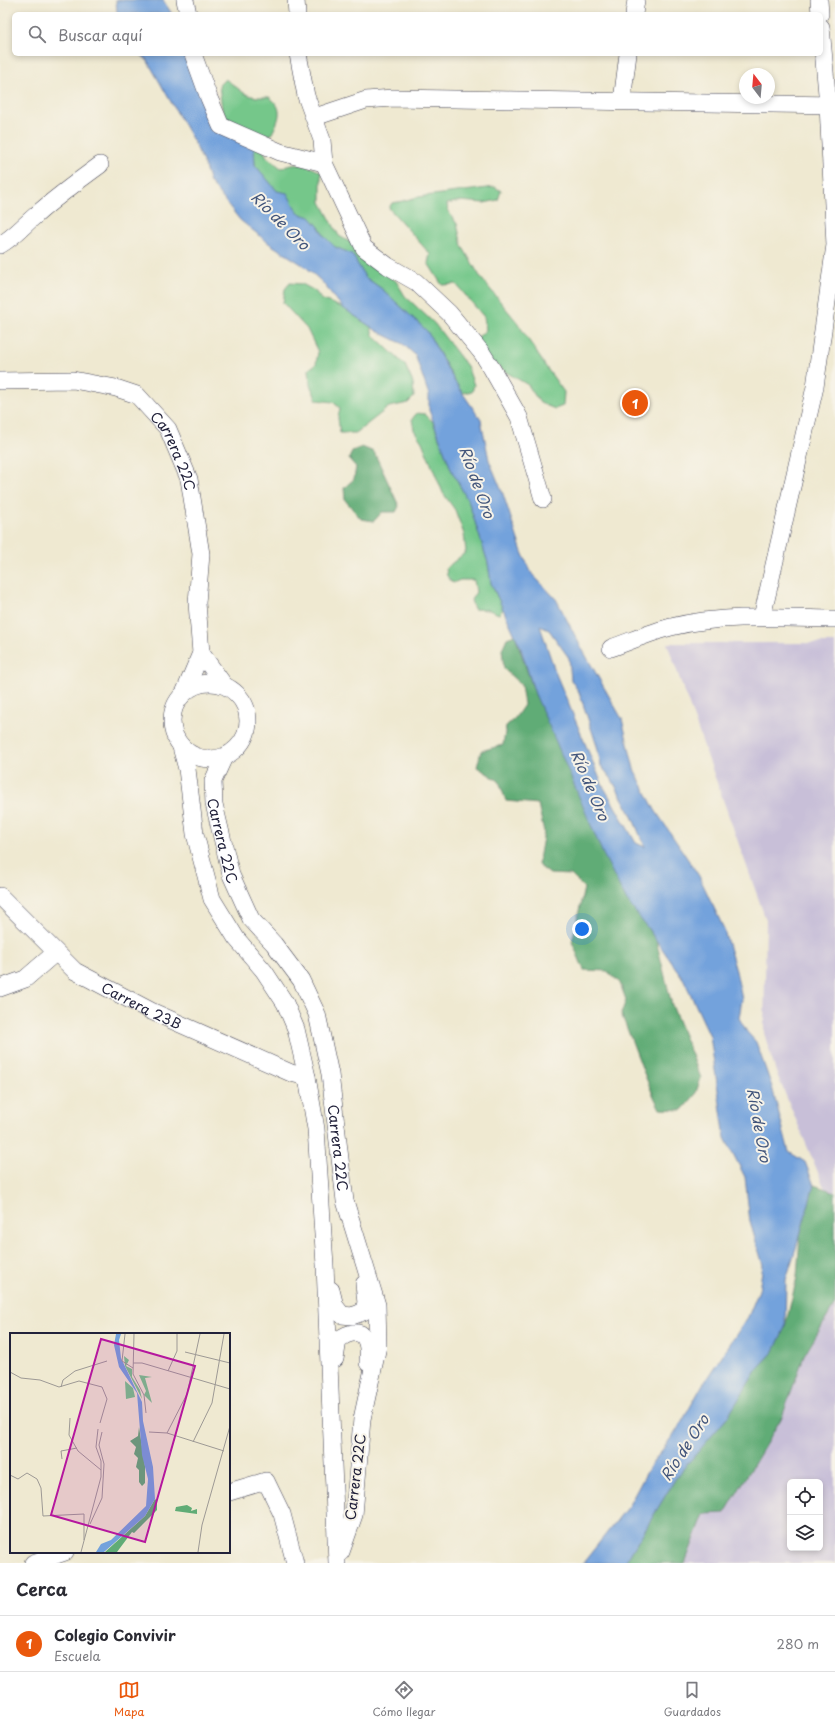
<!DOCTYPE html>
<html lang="es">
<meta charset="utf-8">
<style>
:root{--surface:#fff;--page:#f7f7f7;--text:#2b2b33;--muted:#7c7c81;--line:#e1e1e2;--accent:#ea580c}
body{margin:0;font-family:"Playpen Sans",sans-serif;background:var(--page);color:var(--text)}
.controls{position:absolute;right:12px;bottom:12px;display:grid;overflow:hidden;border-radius:6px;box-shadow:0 2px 6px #0003}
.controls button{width:36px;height:36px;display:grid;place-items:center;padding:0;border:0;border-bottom:1px solid var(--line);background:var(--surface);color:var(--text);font:20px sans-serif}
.compass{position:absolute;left:739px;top:68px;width:36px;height:36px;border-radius:50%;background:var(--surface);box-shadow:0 2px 6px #0003;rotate:344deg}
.you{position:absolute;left:582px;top:929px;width:14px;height:14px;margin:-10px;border:3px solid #fff;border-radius:50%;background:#1a73e8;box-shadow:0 0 0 6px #1a73e833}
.badge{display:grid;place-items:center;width:26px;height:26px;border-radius:50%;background:var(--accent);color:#fff;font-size:13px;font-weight:700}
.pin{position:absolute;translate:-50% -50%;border:2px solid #fff;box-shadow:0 1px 4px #0006}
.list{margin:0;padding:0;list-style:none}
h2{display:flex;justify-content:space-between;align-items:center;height:52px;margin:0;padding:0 16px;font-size:17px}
h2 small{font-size:13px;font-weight:400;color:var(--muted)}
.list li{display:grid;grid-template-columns:26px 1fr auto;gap:12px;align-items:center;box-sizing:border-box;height:56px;padding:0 16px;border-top:1px solid var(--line)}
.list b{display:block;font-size:15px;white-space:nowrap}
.list p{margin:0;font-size:13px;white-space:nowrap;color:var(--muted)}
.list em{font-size:13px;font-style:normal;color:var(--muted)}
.icon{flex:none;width:22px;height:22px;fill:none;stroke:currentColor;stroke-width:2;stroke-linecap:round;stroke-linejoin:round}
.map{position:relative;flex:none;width:835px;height:1563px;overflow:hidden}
.search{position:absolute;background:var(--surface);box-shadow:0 2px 6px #0003;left:12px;right:12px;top:12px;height:44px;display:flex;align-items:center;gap:10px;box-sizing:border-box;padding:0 14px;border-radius:6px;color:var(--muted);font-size:15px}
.sheet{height:108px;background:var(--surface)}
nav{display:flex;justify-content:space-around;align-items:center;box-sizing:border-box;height:56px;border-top:1px solid var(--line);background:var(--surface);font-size:11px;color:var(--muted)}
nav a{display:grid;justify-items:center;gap:2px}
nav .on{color:var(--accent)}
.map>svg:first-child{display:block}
.industrial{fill:#c8bfd8;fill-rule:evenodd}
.green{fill:#75c78a;stroke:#4c7462}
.forest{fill:#60ac76;stroke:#416758}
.water{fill:#73a2dc;stroke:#4a628c;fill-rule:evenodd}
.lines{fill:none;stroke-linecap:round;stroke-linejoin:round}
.minor-casing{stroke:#414052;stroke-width:18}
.minor{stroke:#fff;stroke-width:17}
.labels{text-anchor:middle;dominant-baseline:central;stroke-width:4;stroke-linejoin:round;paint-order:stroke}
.street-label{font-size:14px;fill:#22223b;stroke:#f7f3e8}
.water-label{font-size:15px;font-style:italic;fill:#42557b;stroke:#f7f3e8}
.inset-road{fill:none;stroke:#9d9995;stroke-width:1}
.view{fill:#b5179e;fill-opacity:0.15;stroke:#b5179e;stroke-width:2}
.inset-edge{fill:none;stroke:#22223b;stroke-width:2}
</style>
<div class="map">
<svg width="835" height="1563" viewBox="0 0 835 1563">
<rect width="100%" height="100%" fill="#f7f3e8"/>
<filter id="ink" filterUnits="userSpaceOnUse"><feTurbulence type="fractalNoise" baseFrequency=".025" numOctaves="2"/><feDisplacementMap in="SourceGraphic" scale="8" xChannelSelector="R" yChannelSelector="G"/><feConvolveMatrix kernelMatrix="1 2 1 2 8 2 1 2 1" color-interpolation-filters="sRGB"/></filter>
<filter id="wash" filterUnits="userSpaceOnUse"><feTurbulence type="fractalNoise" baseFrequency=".012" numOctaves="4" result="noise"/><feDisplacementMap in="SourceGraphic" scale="16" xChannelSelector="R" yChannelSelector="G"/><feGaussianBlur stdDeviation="0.9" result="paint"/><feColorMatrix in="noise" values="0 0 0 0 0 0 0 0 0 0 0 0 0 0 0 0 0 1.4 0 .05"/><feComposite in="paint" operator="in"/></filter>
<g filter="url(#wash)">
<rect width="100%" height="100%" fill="#efe9d1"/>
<path class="industrial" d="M667 643H835V1213L776 1072 764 1033 766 920Z
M835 1301V1563H682L704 1507ZM790 1482H820V1548H790Z"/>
<path class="green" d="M225 79C245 92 243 98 269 97 285 108 279 120 271 135L261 134 259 142 267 157 281 168C298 162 305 164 321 172V202L339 236 350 242 367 262 396 281 405 296 434 323 467 366 474 385 472 392 462 393 427 331 382 289 365 277 352 254 335 247 324 236 319 227 310 217 298 214 287 193 277 191 255 165 254 148 234 132 222 109 219 85Z
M495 187 501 191 498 200 484 203 460 201 447 204 448 211 457 224 462 246 481 278 517 322 546 367 564 392 563 406 555 409 540 403 528 385 504 371 482 354 477 338 486 330 484 317 456 284 442 285 428 263 430 254 389 208 392 203C403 202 414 197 425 196 449 193 472 190 495 187Z
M290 283 302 284 315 291 321 299 343 308 371 327 373 335 405 365 413 383 414 397 408 403 389 407 356 433H340L338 418 340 408 333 402 317 400 310 385 309 369 316 364 318 352 307 329 283 303 285 289Z
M417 413 425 414 433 422 451 469 469 503 488 563 491 583 503 609 499 614 489 610 474 609 471 600 476 592 474 580H460L453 583 447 576 446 568 466 552 464 534 455 510 443 493 422 442 414 430 412 419Z"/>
<path class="forest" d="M362 447 374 452 399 506 396 512H382L374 521 361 519 345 500 344 488 354 479 356 467 349 459 352 451Z
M515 635 535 694 649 930 656 940 672 1005 701 1078 695 1095 682 1110 660 1109C644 1078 635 1046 621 1014L626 1000 620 983 607 971 584 970 572 942 584 888 571 875 550 874 538 865 544 832 538 804 506 801 499 781 477 767 481 751 503 745 506 726 515 718 524 705 521 685 504 669 502 649 507 638Z
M814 1185 835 1192V1304L804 1356 782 1417 725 1513 704 1514 685 1563H625L677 1476 727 1418 757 1369 774 1351 785 1327 797 1277 800 1235Z"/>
<path class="water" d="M116 0H163L172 14H117Z
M140 54H190L207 102 254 148 255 165 277 191 287 193 298 213 310 217 319 227 324 236 335 247 352 254 365 277 382 289 427 331 455 382 481 420 489 460 503 494 522 552 532 574 556 599 581 647 622 719 634 769 655 810 699 876 723 927 736 971 742 999 739 1018 747 1032 756 1042 772 1087 789 1152 805 1162 814 1185 800 1235 786 1280 785 1327 774 1351 757 1369 727 1418 677 1476 625 1563H583L629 1505 649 1468 679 1427 703 1384 748 1317 759 1290 763 1265 750 1222 745 1177 725 1138 710 1036 684 980 649 930 627 901 603 854 557 744 535 694 520 646 491 583 488 563 469 503 451 469 429 410V395L415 355 403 344 377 331 343 308 322 282 306 267 270 244 240 220 210 182 204 164 195 144 147 60ZM540 626 549 630 569 658 571 680 579 692 597 746 601 766 611 778 631 814 645 847 636 843 602 784 556 674Z"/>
</g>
<g filter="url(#ink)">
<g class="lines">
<defs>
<g id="minor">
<path d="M185 0 188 14"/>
<path d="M296 0 297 14"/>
<path d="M819 0 820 14"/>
<path d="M634 14 636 0"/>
<path d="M193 54 209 98 221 126 280 152 324 163"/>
<path d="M298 54 306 96 322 140 324 163 364 248 388 266 416 282 449 313 482 353 492 369 519 417 543 499"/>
<path d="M622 101 628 54"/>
<path d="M315 117 366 100 393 98 835 105"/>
<path d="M0 245C14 237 23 226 36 215 56 197 78 181 100 165"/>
<path id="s1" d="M0 381 73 380 116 388 137 395 168 429 189 479 201 554 197 603 201 653 185 691"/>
<path d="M762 617 815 387 835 245 828 105 821 27"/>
<path d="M611 648C631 641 651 632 671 627 724 614 782 618 835 619"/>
<path d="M201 653 224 685"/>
<circle cx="210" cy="721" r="38"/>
<path d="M181 747 187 769 195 834 212 899 236 938 264 971 285 1003 296 1029 307 1077 316 1129 325 1265 337 1563"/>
<path id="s2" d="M224 757 213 781 214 804 231 875 251 919 274 944 301 980 317 1014 330 1074 345 1201 377 1305 378 1346 362 1419 354 1515 341 1552"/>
<path id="s3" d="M0 896 75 971 151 1011 291 1073 307 1077"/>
<path d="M0 988 25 979 55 953"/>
<path d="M331 1290 335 1306 342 1315 352 1316 363 1312 366 1303 364 1284"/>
<path d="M335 1359 338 1340C347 1333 363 1327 367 1343 369 1349 368 1357 368 1363"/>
<path d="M229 1492 266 1481 282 1514 295 1563"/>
<path d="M33 1563 65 1552"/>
</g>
</defs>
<use href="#minor" class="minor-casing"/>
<use href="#minor" class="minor"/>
</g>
</g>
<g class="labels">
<g class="street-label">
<text stroke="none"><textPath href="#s1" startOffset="207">Carrera 22C</textPath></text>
<text stroke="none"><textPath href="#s2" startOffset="87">Carrera 22C</textPath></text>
<text stroke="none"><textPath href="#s3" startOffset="181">Carrera 23B</textPath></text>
<text stroke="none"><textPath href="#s2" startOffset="423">Carrera 22C</textPath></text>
<text transform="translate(355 1477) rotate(-83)">Carrera 22C</text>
</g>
<g class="water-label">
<text transform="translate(281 220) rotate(45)">Río de Oro</text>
<text transform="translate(478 482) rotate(70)">Río de Oro</text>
<text transform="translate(591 785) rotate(67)">Río de Oro</text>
<text transform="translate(760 1125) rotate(80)">Río de Oro</text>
<text transform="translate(684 1447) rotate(-57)">Río de Oro</text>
</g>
</g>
<g transform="translate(10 1333)">
<rect width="220" height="220" fill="#efe9d1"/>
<path d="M114 23 119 27 116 33 122 36V44L130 57 132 66 115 33ZM129 42 142 44 135 45 142 70 134 62 136 58ZM115 48 123 55 125 64 116 66Z" fill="#75c78a"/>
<path d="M129 94 135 133V150L132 153 129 149V137L126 134 128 125 124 121 126 114 120 108 128 103ZM145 166 147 168V177L124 200 122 199 107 219H95L135 183ZM177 172 182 175 181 178 187 176V181L165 178 166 174Z" fill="#60ac76"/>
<path d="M106 1H111L109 7 111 25 132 69 133 88 143 134 145 166 135 183 94 219H86L91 211 101 207 136 173 138 146 132 122 127 60 109 34 104 12Z" fill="#73a2dc"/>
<path class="inset-road" d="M115 1 112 28 123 35M124 1 123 41 134 62 136 80M175 19 220 30M123 30H132L220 56M158 38 167 18V1M0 39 11 45 30 47 49 54 69 48 92 54 97 66 90 90M51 54 53 47 65 38 97 28M60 85 59 102 68 118 91 137M139 99 157 100 214 118M157 100 177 61 190 1M183 109 202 70 214 1M52 126 51 118 67 115M0 142 8 146 17 140 27 146 31 155 33 183 74 181V207M80 191 92 165 94 131 89 112 92 99M71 219 91 144V128L86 114 88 96M188 219 192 192 220 93"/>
<path class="view" d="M91 6 185 33 135 209 41 182Z"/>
<rect width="220" height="220" class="inset-edge"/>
</g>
</svg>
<div class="controls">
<button><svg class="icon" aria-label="locate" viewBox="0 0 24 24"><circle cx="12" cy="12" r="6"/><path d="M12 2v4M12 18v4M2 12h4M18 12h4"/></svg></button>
<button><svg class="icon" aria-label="layers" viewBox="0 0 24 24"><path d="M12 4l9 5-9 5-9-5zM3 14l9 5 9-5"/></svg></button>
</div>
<svg class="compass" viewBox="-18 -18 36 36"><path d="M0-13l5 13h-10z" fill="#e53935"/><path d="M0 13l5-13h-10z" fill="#7c7c81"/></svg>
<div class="you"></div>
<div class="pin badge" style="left:635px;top:403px">1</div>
<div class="search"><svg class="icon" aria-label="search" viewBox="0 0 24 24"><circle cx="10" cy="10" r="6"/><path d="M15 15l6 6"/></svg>Buscar aquí</div>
</div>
<section class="sheet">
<h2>Cerca<small></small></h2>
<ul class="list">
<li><span class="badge">1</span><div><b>Colegio Convivir</b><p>Escuela</p></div><em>280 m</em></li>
</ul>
</section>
<nav>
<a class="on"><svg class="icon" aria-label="map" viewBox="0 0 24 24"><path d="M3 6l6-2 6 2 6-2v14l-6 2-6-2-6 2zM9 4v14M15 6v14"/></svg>Mapa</a>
<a><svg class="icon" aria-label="directions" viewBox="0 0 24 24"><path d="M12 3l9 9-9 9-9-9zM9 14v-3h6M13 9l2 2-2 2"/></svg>Cómo llegar</a>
<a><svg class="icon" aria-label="saved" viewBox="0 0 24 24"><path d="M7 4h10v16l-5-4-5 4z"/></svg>Guardados</a>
</nav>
